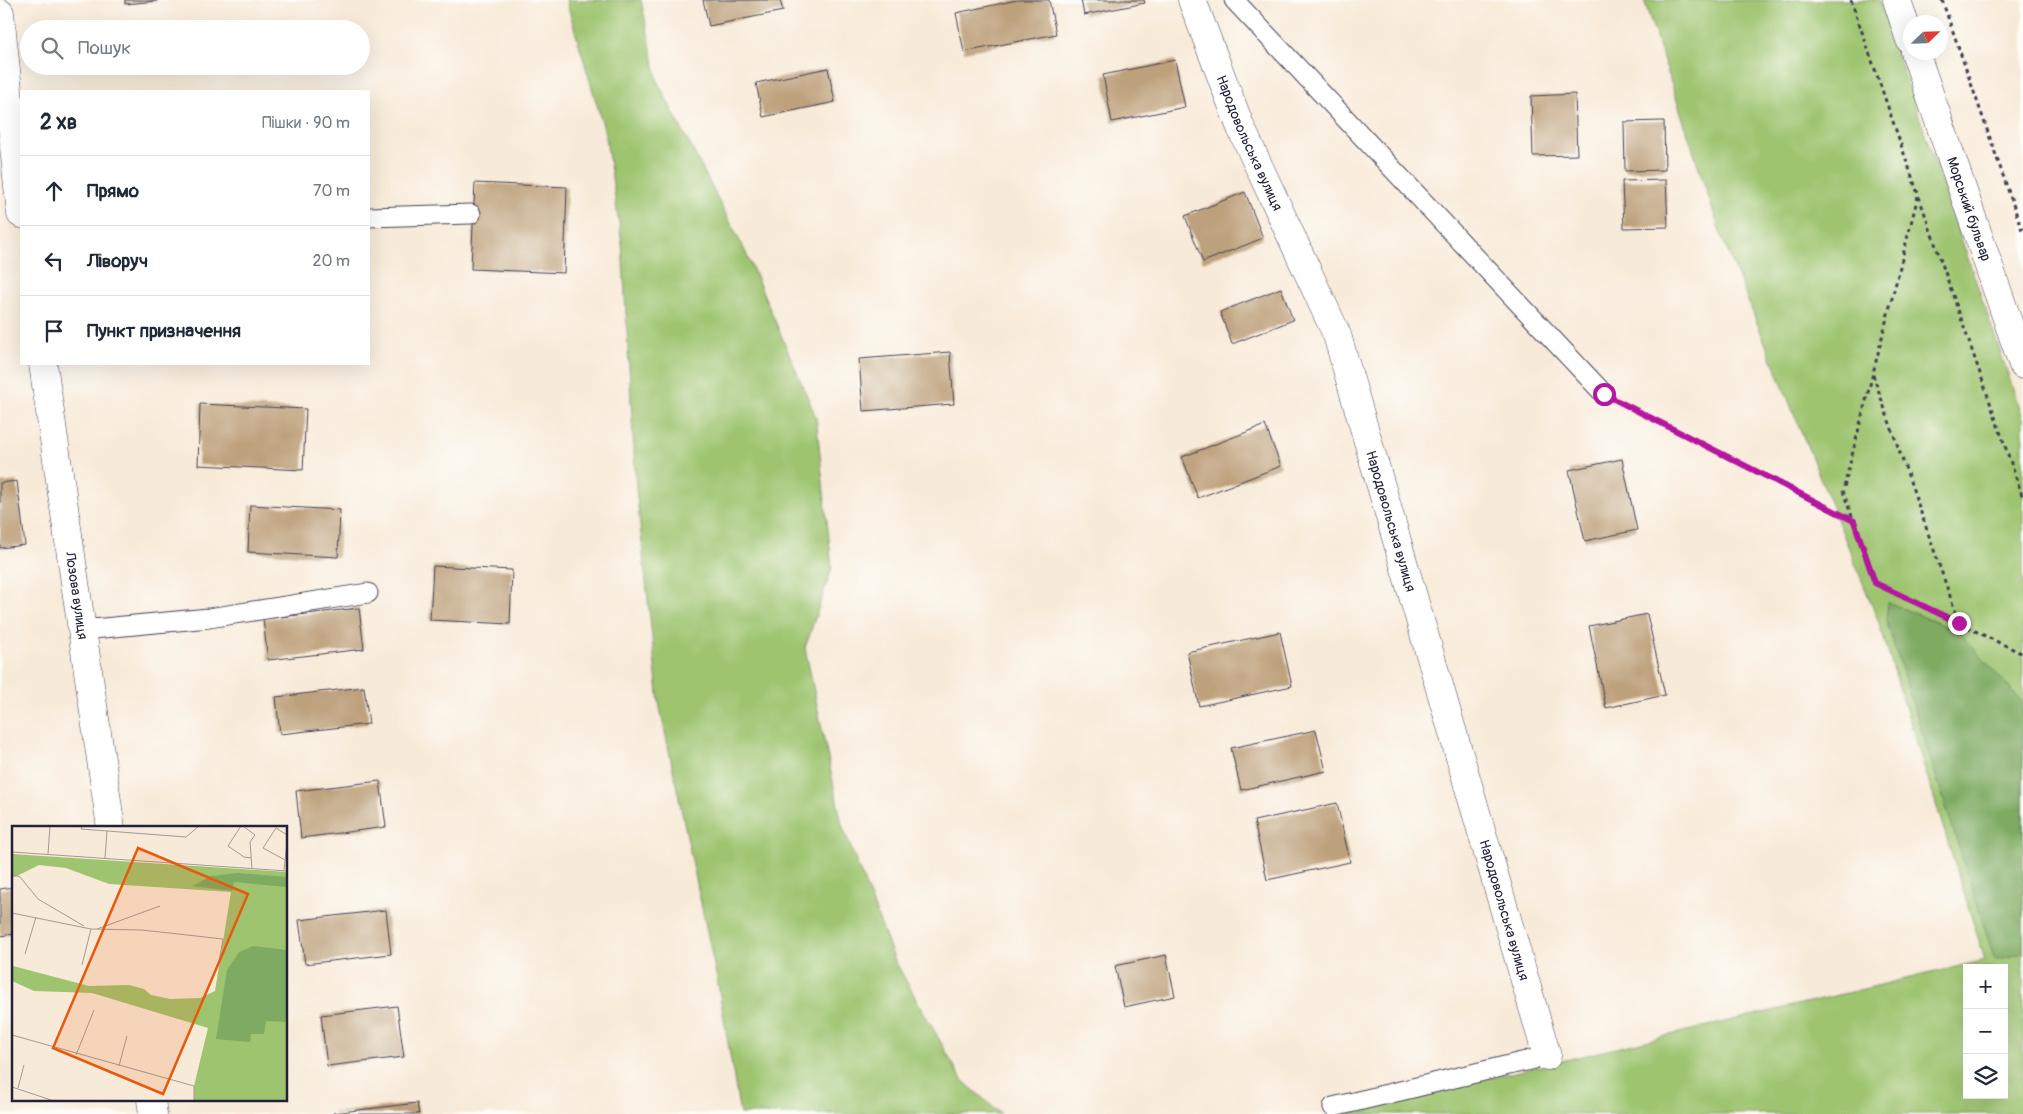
<!DOCTYPE html>
<html lang="uk">
<meta charset="utf-8">
<style>
:root{--surface:#fff;--page:#f2f2f3;--text:#1f2937;--muted:#747a83;--line:#e0e1e3}
body{margin:0;font-family:Pangolin,sans-serif;background:var(--page);color:var(--text)}
.controls{position:absolute;right:15px;bottom:15px;display:grid;overflow:hidden;border-radius:0px;box-shadow:0 5px 20px #0002}
.controls button{width:45px;height:45px;display:grid;place-items:center;padding:0;border:0;border-bottom:1px solid var(--line);background:var(--surface);color:var(--text);font:25px sans-serif}
.compass{position:absolute;left:1903px;top:15px;width:45px;height:45px;border-radius:50%;background:var(--surface);box-shadow:0 5px 20px #0002;rotate:67deg}
.stop{position:absolute;width:15px;height:15px;margin:-11px;border:4px solid #b5179e;border-radius:50%;background:#fff}
.stop.end{background:#b5179e;border-color:#fff;box-shadow:0 1px 5px #0008}
.list{margin:0;padding:0;list-style:none}
h2{display:flex;justify-content:space-between;align-items:center;height:65px;margin:0;padding:0 20px;font-size:21px}
h2 small{font-size:16px;font-weight:400;color:var(--muted)}
.list li{display:grid;grid-template-columns:32px 1fr auto;gap:15px;align-items:center;box-sizing:border-box;height:70px;padding:0 20px;border-top:1px solid var(--line)}
.list b{display:block;font-size:19px;white-space:nowrap}
.list em{font-size:16px;font-style:normal;color:var(--muted)}
.icon{flex:none;width:28px;height:28px;fill:none;stroke:currentColor;stroke-width:2;stroke-linecap:round;stroke-linejoin:round}
.map{position:relative;flex:none;width:2023px;height:1114px;overflow:hidden}
.search{position:absolute;background:var(--surface);box-shadow:0 5px 20px #0002;left:20px;top:20px;width:350px;height:55px;display:flex;align-items:center;gap:12px;box-sizing:border-box;padding:0 18px;border-radius:28px;color:var(--muted);font-size:19px}
.panel{position:absolute;background:var(--surface);box-shadow:0 5px 20px #0002;left:20px;top:90px;width:350px;height:275px;border-radius:0px}
.map>svg:first-child{display:block}
.green{fill:#9ec46f;stroke:#607355;fill-rule:evenodd}
.forest{fill:#7eaa62;stroke:#50664e}
.building{fill:#bda07b}
.lines{fill:none;stroke-linecap:round;stroke-linejoin:round}
.lane-casing{stroke:#424053;stroke-width:21}
.street-casing{stroke:#424053;stroke-width:29}
.secondary-casing{stroke:#424053;stroke-width:29}
.path{stroke:#424053;stroke-width:3;stroke-dasharray:4 4;stroke-linecap:butt}
.lane{stroke:#fff;stroke-width:19}
.street{stroke:#fff;stroke-width:28}
.secondary{stroke:#fff;stroke-width:28}
.route{stroke:#b5179e;stroke-width:6}
.labels{text-anchor:middle;dominant-baseline:central;stroke-width:4.5;stroke-linejoin:round;paint-order:stroke}
.street-label{font-size:14px;fill:#22223b;stroke:#fdfcf7}
.inset-road{fill:none;stroke:#a29a99;stroke-width:1}
.view{fill:#e8590c;fill-opacity:0.15;stroke:#e8590c;stroke-width:2.5}
.inset-edge{fill:none;stroke:#22223b;stroke-width:2.5}
</style>
<div class="map">
<svg width="2023" height="1114" viewBox="0 0 2023 1114">
<rect width="100%" height="100%" fill="#fdfcf7"/>
<filter id="ink" filterUnits="userSpaceOnUse"><feTurbulence type="fractalNoise" baseFrequency=".02" numOctaves="2"/><feDisplacementMap in="SourceGraphic" scale="10" xChannelSelector="R" yChannelSelector="G"/><feConvolveMatrix kernelMatrix="1 2 1 2 8 2 1 2 1" color-interpolation-filters="sRGB"/></filter>
<filter id="wash" filterUnits="userSpaceOnUse"><feTurbulence type="fractalNoise" baseFrequency=".0096" numOctaves="4" result="noise"/><feDisplacementMap in="SourceGraphic" scale="20" xChannelSelector="R" yChannelSelector="G"/><feGaussianBlur stdDeviation="1.12" result="paint"/><feColorMatrix in="noise" values="0 0 0 0 0 0 0 0 0 0 0 0 0 0 0 0 0 1.4 0 .05"/><feComposite in="paint" operator="in"/></filter>
<g filter="url(#wash)">
<rect width="100%" height="100%" fill="#f8ead8"/>
<path class="green" d="M566 0H641L658 83 746 253 816 417 832 568 805 648 842 825 895 961 962 1080 1001 1114H740L718 984 659 703 636 488 622 243 605 132Z
M1644 0H1879L2023 418V1114H1339L1985 960 1878 620 1720 232ZM1967 968H2004V1095H1967Z"/>
<path class="forest" d="M1888 602 1959 632 2023 703V953L1995 960 1886 620Z"/>
<g id="blocks">
<path class="building" d="M125 0H157V1L125 4Z
M703 0H780L783 11 709 26Z
M1017 0H1049L1056 34 964 52 956 13Z
M1081 0H1144L1145 3 1084 15Z
M1175 60 1185 107 1112 122 1103 75Z
M828 68 835 102 763 117 756 83Z
M1575 94 1577 155 1533 156 1531 96Z
M1664 121 1665 170 1625 171 1624 122Z
M1666 180 1668 227 1624 228 1622 181Z
M475 183 567 187 564 273 471 269Z
M1245 192 1263 238 1203 262 1185 216Z
M1281 288 1293 320 1232 344 1220 312Z
M950 352 954 404 863 411 859 359Z
M200 404 306 409 303 470 198 465Z
M1265 425 1281 466 1198 498 1182 457Z
M1622 459 1637 530 1585 541 1569 470Z
M17 481 25 545 0 548V483Z
M250 505 340 510 338 557 248 552Z
M433 566 512 570 510 624 430 620Z
M359 608 364 649 268 660 263 619Z
M1647 614 1665 695 1606 708 1589 626Z
M1280 632 1292 686 1199 706 1187 652Z
M364 687 369 724 280 734 276 697Z
M1316 730 1326 771 1241 790 1231 748Z
M380 781 386 827 301 838 296 791Z
M1337 803 1350 862 1267 880 1254 821Z
M14 887V934L0 936V889Z
M386 910 391 954 305 964 299 920Z
M1166 955 1175 996 1124 1007 1115 966Z
M397 1006 404 1057 327 1066 321 1015Z
M417 1103 419 1114H333V1113Z"/>
</g>
</g>
<g filter="url(#ink)">
<use href="#blocks" fill-opacity="0" stroke="#424053" stroke-width="1"/>
<g class="lines">
<defs>
<path id="lane" d="M1234 0 1604 394
M369 217 471 214
M82 630 209 618 368 593
M1333 1107 1547 1056"/>
<g id="street">
<path id="s1" d="M1192 0 1241 128 1337 335 1547 1056"/>
<path d="M0 13 21 214"/>
<path id="s2" d="M43 364 111 828"/>
<path d="M151 1100 153 1114"/>
</g>
<g id="secondary">
<path d="M1897 0 1910 40"/>
<path id="s3" d="M1915 52 2023 365"/>
</g>
</defs>
<use href="#lane" class="lane-casing"/>
<use href="#street" class="street-casing"/>
<use href="#secondary" class="secondary-casing"/>
<path class="path" d="M1851 0 2023 498
M1942 0 2023 233
M1918 196 1843 491 1875 583 2023 654
M1873 375 1959 622
M1627 406 1853 521"/>
<use href="#lane" class="lane"/>
<use href="#street" class="street"/>
<use href="#secondary" class="secondary"/>
</g>
</g>
<g class="lines" filter="url(#ink)">
<path class="route" d="M1604 394 1854 521 1875 583 1959 623"/>
</g>
<g class="labels">
<g class="street-label">
<text stroke="none"><textPath href="#s1" startOffset="154">Народовольська вулиця</textPath></text>
<text stroke="none"><textPath href="#s3" startOffset="166">Морський бульвар</textPath></text>
<text stroke="none"><textPath href="#s1" startOffset="559">Народовольська вулиця</textPath></text>
<text stroke="none"><textPath href="#s2" startOffset="234">Лозова вулиця</textPath></text>
<text stroke="none"><textPath href="#s1" startOffset="964">Народовольська вулиця</textPath></text>
</g>
</g>
<g transform="translate(12 826)">
<rect width="275" height="275" fill="#f8ead8"/>
<path d="M0 28 275 46V275H182V260L196 202 80 167 22 165 0 155 1 140 77 160 117 159 132 163 139 169 158 173 188 172 203 165 219 66 97 58 54 42 27 39 3 51 0 50Z" fill="#9ec46f"/>
<path d="M226 47 275 51V61L222 56 220 65 180 60 199 50ZM241 120 275 124V196L254 195 252 208H239L238 216 204 213 215 144 227 126Z" fill="#7eaa62"/>
<path class="inset-road" d="M70 0 69 3 174 11 187 0M229 0 216 20 232 31 239 32M231 0 243 9 238 16 240 42M0 26 275 45M36 28 38 0M93 32 95 5M273 34 251 22 264 2 275 9M272 45 275 15M0 48 8 51 26 73 72 100M0 87 79 103 130 104 211 113 207 136M85 103 148 80M13 128 24 91M70 139 79 103M0 209 182 260V275M64 229 82 184M107 240 115 210M0 261 42 275M6 262 12 239"/>
<path class="view" d="M126 22 236 68 151 268 41 222Z"/>
<rect width="275" height="275" class="inset-edge"/>
</g>
</svg>
<div class="controls">
<button>+</button>
<button>−</button>
<button><svg class="icon" aria-label="layers" viewBox="0 0 24 24"><path d="M12 4l9 5-9 5-9-5zM3 14l9 5 9-5"/></svg></button>
</div>
<svg class="compass" viewBox="-18 -18 36 36"><path d="M0-13l5 13h-10z" fill="#e53935"/><path d="M0 13l5-13h-10z" fill="#747a83"/></svg>
<div class="stop" style="left:1604px;top:394px"></div>
<div class="stop end" style="left:1959px;top:623px"></div>
<div class="search"><svg class="icon" aria-label="search" viewBox="0 0 24 24"><circle cx="10" cy="10" r="6"/><path d="M15 15l6 6"/></svg>Пошук</div>
<section class="panel">
<h2>2 хв<small>Пішки · 90 m</small></h2>
<ul class="list">
<li><svg class="icon" aria-label="ahead" viewBox="0 0 24 24"><path d="M12 20V5M6 11l6-6 6 6"/></svg><div><b>Прямо</b></div><em>70 m</em></li>
<li><svg class="icon" aria-label="left" viewBox="0 0 24 24"><path d="M17 20v-9H6M10 6l-5 5 5 5"/></svg><div><b>Ліворуч</b></div><em>20 m</em></li>
<li><svg class="icon" aria-label="arrive" viewBox="0 0 24 24"><path d="M6 21V4h12l-3 4 3 4H6"/></svg><div><b>Пункт призначення</b></div></li>
</ul>
</section>
</div>
